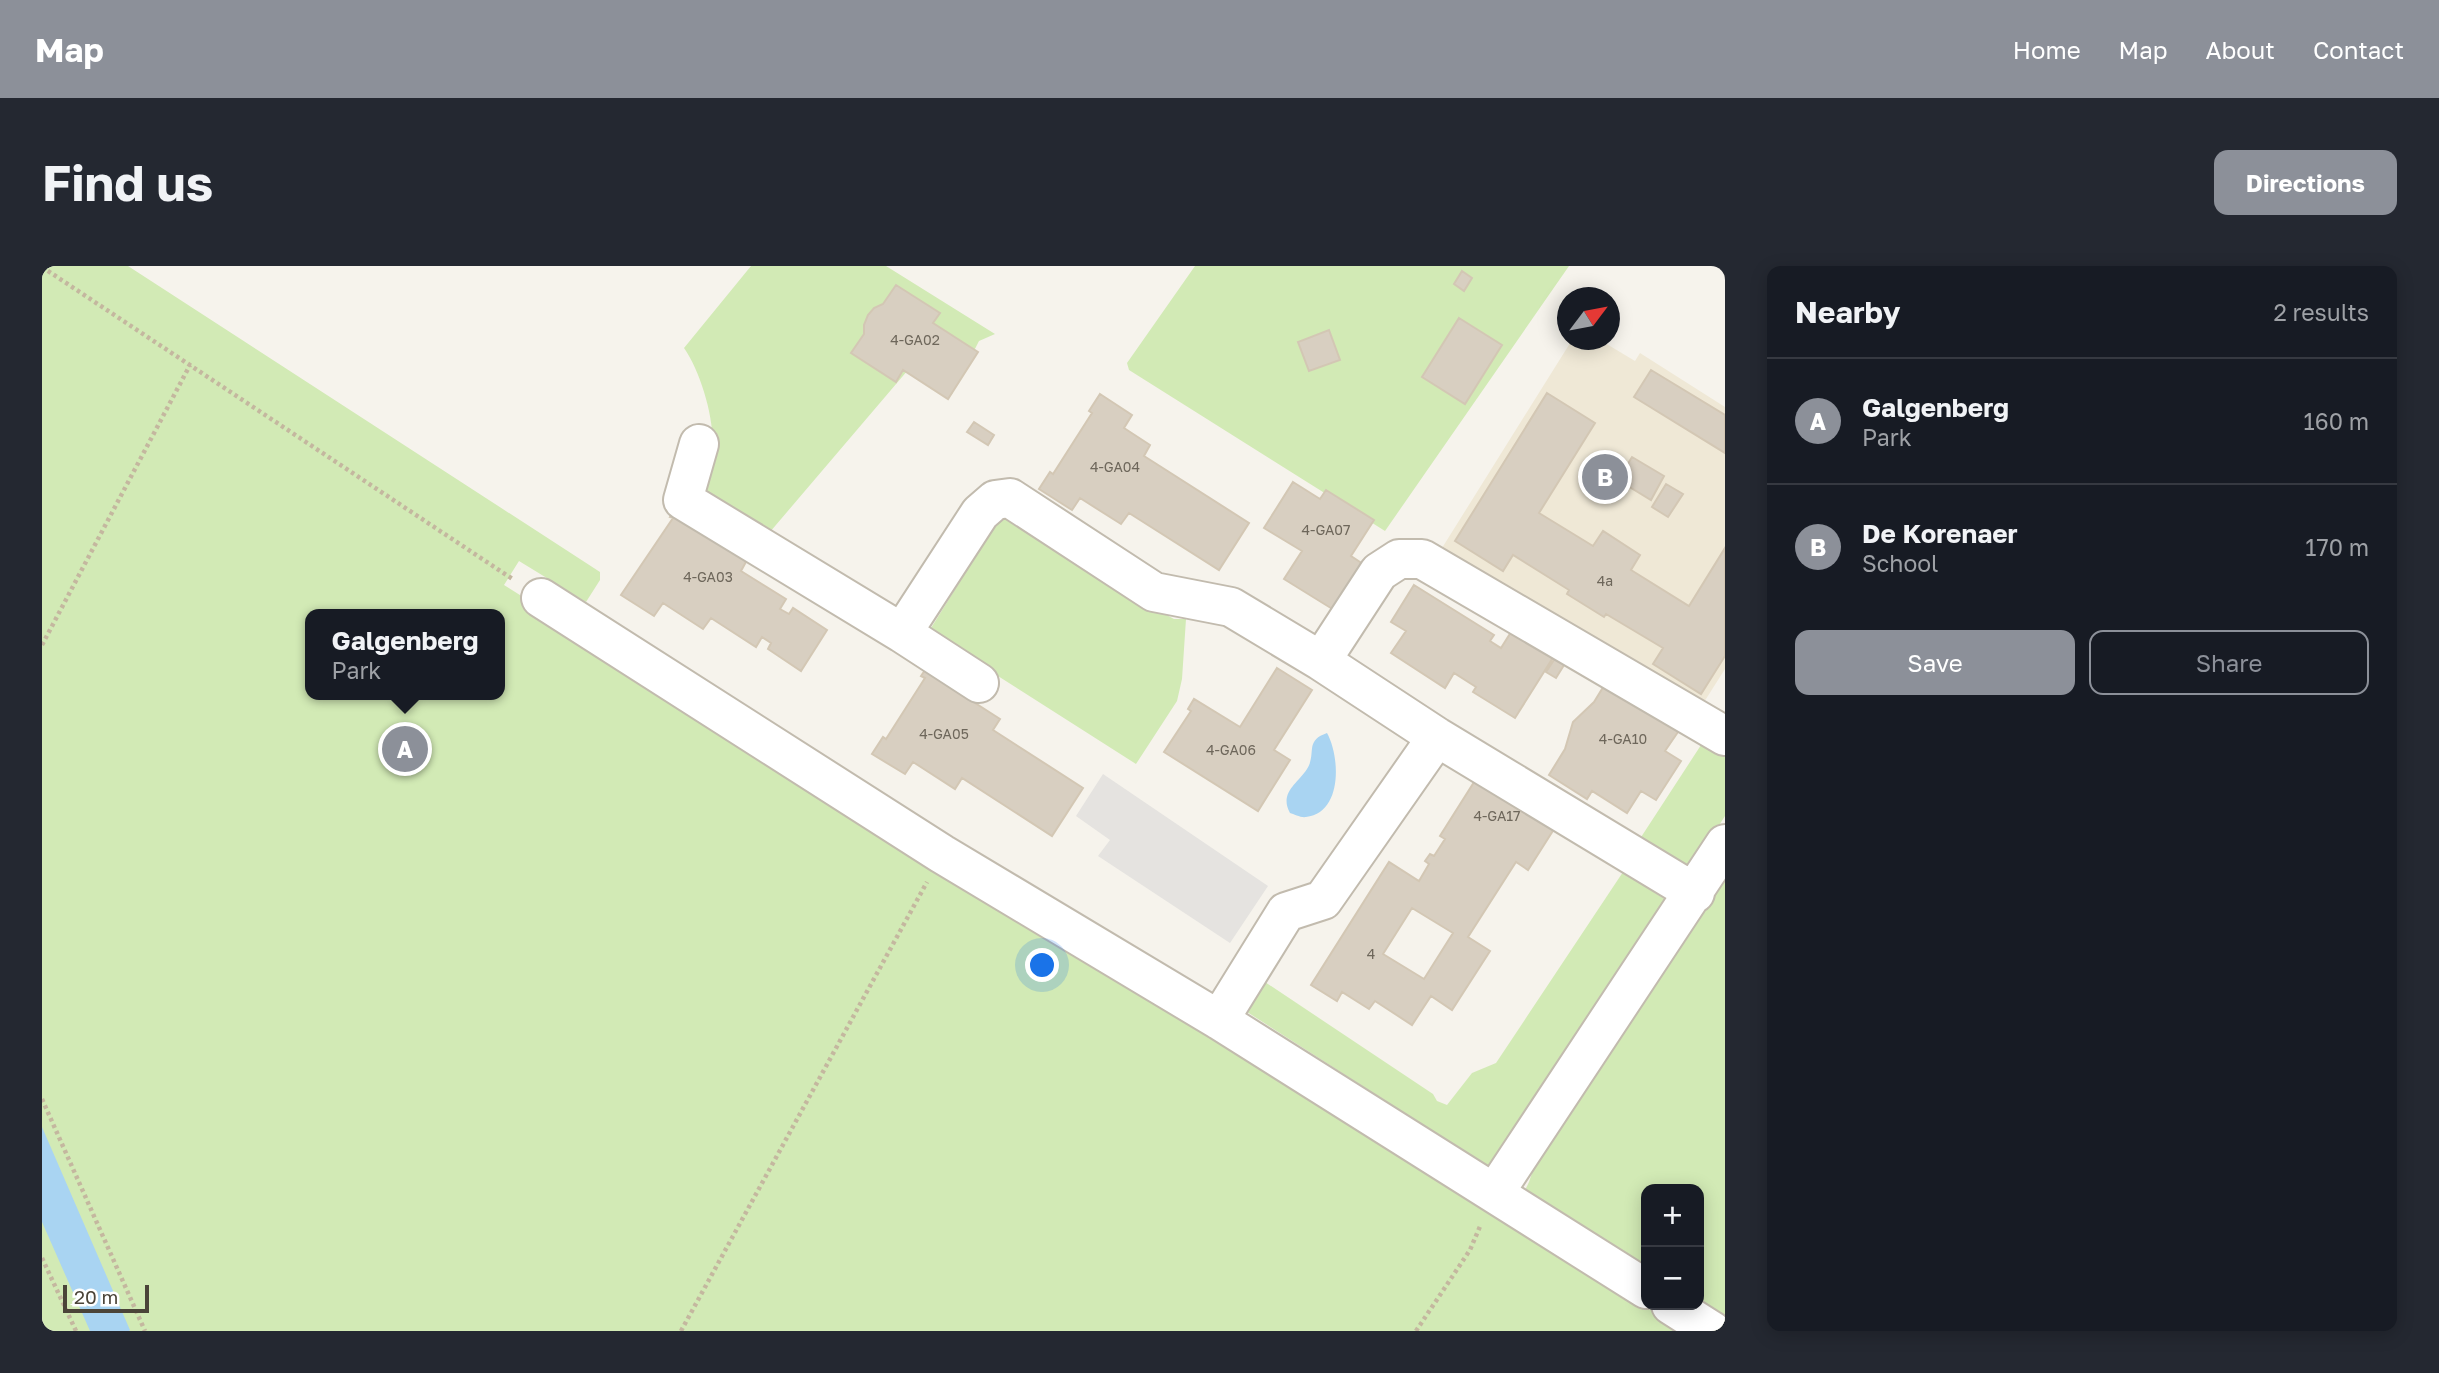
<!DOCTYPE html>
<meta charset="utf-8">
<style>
:root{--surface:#171b24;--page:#242831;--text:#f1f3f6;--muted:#9ea1a6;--line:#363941;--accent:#8c9099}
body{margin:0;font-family:"Golos Text",sans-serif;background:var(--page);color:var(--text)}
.controls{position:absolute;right:21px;bottom:21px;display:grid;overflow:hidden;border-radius:14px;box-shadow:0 4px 18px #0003}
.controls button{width:63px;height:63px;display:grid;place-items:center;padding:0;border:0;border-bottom:2px solid var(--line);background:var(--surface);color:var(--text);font:35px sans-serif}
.compass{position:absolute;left:1515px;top:21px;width:63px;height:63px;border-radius:50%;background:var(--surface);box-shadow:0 4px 18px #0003;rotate:58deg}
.scale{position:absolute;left:21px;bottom:18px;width:86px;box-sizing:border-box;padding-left:7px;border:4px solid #4b4439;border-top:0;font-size:19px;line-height:24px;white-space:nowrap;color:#4b4439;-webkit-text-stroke:5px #fff;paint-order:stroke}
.you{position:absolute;left:1001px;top:700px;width:24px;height:24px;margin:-18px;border:5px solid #fff;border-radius:50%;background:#1a73e8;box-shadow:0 0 0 10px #1a73e833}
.badge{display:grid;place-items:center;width:46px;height:46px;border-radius:50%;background:var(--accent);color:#fff;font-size:23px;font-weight:700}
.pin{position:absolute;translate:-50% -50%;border:4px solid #fff;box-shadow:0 2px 7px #0006}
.popup{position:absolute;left:263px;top:343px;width:200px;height:91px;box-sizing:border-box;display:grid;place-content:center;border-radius:14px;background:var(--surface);filter:drop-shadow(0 2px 5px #0005);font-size:23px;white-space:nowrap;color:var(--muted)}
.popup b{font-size:26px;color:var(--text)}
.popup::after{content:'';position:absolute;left:50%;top:100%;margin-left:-14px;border:14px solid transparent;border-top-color:var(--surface)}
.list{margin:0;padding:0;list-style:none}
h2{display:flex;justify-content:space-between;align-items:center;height:91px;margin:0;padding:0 28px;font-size:30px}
h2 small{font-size:23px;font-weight:400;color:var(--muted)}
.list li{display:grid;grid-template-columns:46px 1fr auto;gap:21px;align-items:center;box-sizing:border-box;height:126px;padding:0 28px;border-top:2px solid var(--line)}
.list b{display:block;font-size:26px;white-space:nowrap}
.list p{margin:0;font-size:23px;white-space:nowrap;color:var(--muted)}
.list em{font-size:23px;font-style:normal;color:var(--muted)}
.actions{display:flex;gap:14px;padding:21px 28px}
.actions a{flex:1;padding:16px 0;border:2px solid var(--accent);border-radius:14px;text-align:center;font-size:24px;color:var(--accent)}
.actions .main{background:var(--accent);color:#fff}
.map{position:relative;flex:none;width:1683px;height:1065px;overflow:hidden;border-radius:14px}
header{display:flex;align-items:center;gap:42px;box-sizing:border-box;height:98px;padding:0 35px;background:var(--accent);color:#fff}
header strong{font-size:33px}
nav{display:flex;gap:38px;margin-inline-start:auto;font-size:24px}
.intro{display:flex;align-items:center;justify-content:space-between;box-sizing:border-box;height:168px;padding:0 42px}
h1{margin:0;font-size:49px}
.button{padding:18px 32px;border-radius:14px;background:var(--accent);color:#fff;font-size:24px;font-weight:700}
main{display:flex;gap:42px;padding:0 42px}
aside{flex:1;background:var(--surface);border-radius:14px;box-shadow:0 4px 18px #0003}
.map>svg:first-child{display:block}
.education{fill:#efe8d6}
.green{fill:#d2eab5;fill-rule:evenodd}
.parking{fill:#e5e3e0}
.water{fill:#a9d4f2}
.building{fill:#d8cfc1;stroke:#d3c7b4;stroke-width:2;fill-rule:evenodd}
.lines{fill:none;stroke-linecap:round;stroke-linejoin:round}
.minor-casing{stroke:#c2bbae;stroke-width:42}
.path{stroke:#c4b79f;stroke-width:4.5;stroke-dasharray:3.5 3.5;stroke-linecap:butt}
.minor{stroke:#fff;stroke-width:38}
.labels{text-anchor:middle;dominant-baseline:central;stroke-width:5;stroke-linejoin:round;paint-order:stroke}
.number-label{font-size:14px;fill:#6e675b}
</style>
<header>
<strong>Map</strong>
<nav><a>Home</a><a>Map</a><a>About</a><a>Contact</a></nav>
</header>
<div class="intro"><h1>Find us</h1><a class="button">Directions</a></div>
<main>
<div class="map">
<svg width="1683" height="1065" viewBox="0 0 1683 1065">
<rect width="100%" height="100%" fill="#f6f3ec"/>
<path class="education" d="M1530 74H1558L1593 95 1598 87 1683 141V403L1657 444 1400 282Z"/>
<path class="green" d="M0 0H86L558 306V314L544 336 477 295 462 319 1468 955 1487 916 1495 892 1683 606V1065H0ZM268 348H458V429H268ZM1604 923H1657V1039H1604Z
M709 0H844L953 68 937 75 910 128 866 104 722 273 659 233C663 218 669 201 670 186 674 157 659 106 642 82Z
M1153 0H1527L1343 265 1087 104 1085 97Z
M966 246 1119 346 1132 353H1144L1140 413 1135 435 1094 498 890 368 889 362 958 251Z
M1661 476 1683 489V550L1648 604 1590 585Z
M1581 606 1624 634 1453 900H1445L1202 744 1220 714 1391 828 1395 835 1405 839 1430 807 1454 797Z"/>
<path class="parking" d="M1061 508 1226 620 1188 677 1056 590 1068 574 1034 550Z"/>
<path class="water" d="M1285 467C1298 490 1301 547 1264 551 1259 552 1252 548 1248 547 1237 527 1255 518 1265 503 1275 487 1262 475 1285 467Z
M0 861 88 1064 87 1065H48L0 956Z"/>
<path class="building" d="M1420 5 1430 12 1422 25 1412 18Z
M854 19 898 47 891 57 936 86 906 133 861 104 854 116 809 87 822 68V59L826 49 832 42 841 38Z
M1417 52 1460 79 1423 138 1380 111Z
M1287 64 1298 94 1267 105 1256 76Z
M1609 104 1683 149V187L1592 131Z
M1505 127 1553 157 1497 247 1551 280 1561 265 1598 289 1589 304 1647 340 1683 282V390L1659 428 1611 398 1621 382 1564 348 1562 351 1525 328 1527 324 1471 289 1461 305 1413 275Z
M1058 128 1090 149 1082 162 1108 179 1102 190 1207 257 1177 304 1087 247 1079 258 1038 232 1030 244 997 223 1008 206 1011 208 1050 147 1047 145Z
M932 156 952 169 946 179 925 166Z
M1590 191 1622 210 1609 234 1576 214Z
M1251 216 1278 233 1284 224 1332 254 1309 290 1321 298 1292 344 1242 313 1260 285 1222 262Z
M1624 218 1641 228 1626 251 1610 241Z
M639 234 705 294 699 305 744 333 738 343 747 348 751 342 785 364 759 405 726 383 729 377 720 371 714 381 669 352 661 363 621 337 612 350 579 329 631 252 628 251Z
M1372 319 1452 369 1448 375 1459 382 1476 355 1517 382 1473 452 1431 426 1434 421 1412 407 1403 422 1349 387 1364 365 1349 356Z
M1518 385 1527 391 1514 412 1504 406Z
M891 392 924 413 916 426 958 453 951 464 1041 522 1010 570 920 512 913 523 871 496 863 508 830 488 841 471 844 473 883 412 879 410Z
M1235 402 1270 424 1232 484 1248 494 1216 545 1122 486 1149 445 1146 443 1152 433 1198 461Z
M1568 410 1638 463 1623 485 1639 495 1614 534 1599 525 1585 547 1550 525 1545 533 1507 509 1523 483 1531 456 1552 436Z
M1441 502 1519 552 1486 604 1474 596 1426 671 1448 685 1410 744 1389 730 1370 759 1333 735 1327 743 1300 726 1295 735 1269 719 1347 596 1377 615 1387 598 1383 595 1388 588 1392 590 1403 573 1398 570ZM1370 642 1411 667 1382 713 1341 688Z"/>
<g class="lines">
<defs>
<path id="minor" d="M657 178 641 234 860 367 937 417
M499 332 900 588 1177 754 1604 1023
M860 367 938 247 953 234 968 232 1112 326 1189 341 1279 395 1395 471 1653 627
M1279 395 1337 306 1357 293H1380L1683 470
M1177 754 1244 646 1281 634 1395 471
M1453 926 1683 578
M1629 1039 1670 1065"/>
</defs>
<use href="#minor" class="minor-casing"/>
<path class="path" d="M0 1 472 314
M0 379 148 99
M0 833 103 1065
M0 992 34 1065
M639 1065 885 616
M1374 1065 1428 984 1439 958"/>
<use href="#minor" class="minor"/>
</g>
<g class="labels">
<g class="number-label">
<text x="873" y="73">4-GA02</text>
<text x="1073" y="200">4-GA04</text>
<text x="1284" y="263">4-GA07</text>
<text x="666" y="310">4-GA03</text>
<text x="1563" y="314">4a</text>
<text x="902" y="467">4-GA05</text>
<text x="1581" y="472">4-GA10</text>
<text x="1189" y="483">4-GA06</text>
<text x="1455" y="549">4-GA17</text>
<text x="1329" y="687">4</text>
</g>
</g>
</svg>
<div class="controls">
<button>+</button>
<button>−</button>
</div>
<svg class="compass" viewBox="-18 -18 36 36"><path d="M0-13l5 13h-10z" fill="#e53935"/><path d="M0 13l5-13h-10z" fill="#9ea1a6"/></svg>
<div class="scale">20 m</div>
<div class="you"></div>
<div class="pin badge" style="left:363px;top:483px">A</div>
<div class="popup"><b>Galgenberg</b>Park</div>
<div class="pin badge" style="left:1563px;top:211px">B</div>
</div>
<aside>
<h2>Nearby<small>2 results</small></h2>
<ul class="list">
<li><span class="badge">A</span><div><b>Galgenberg</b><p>Park</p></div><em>160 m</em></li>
<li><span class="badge">B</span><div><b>De Korenaer</b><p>School</p></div><em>170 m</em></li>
</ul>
<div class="actions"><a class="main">Save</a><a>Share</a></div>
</aside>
</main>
